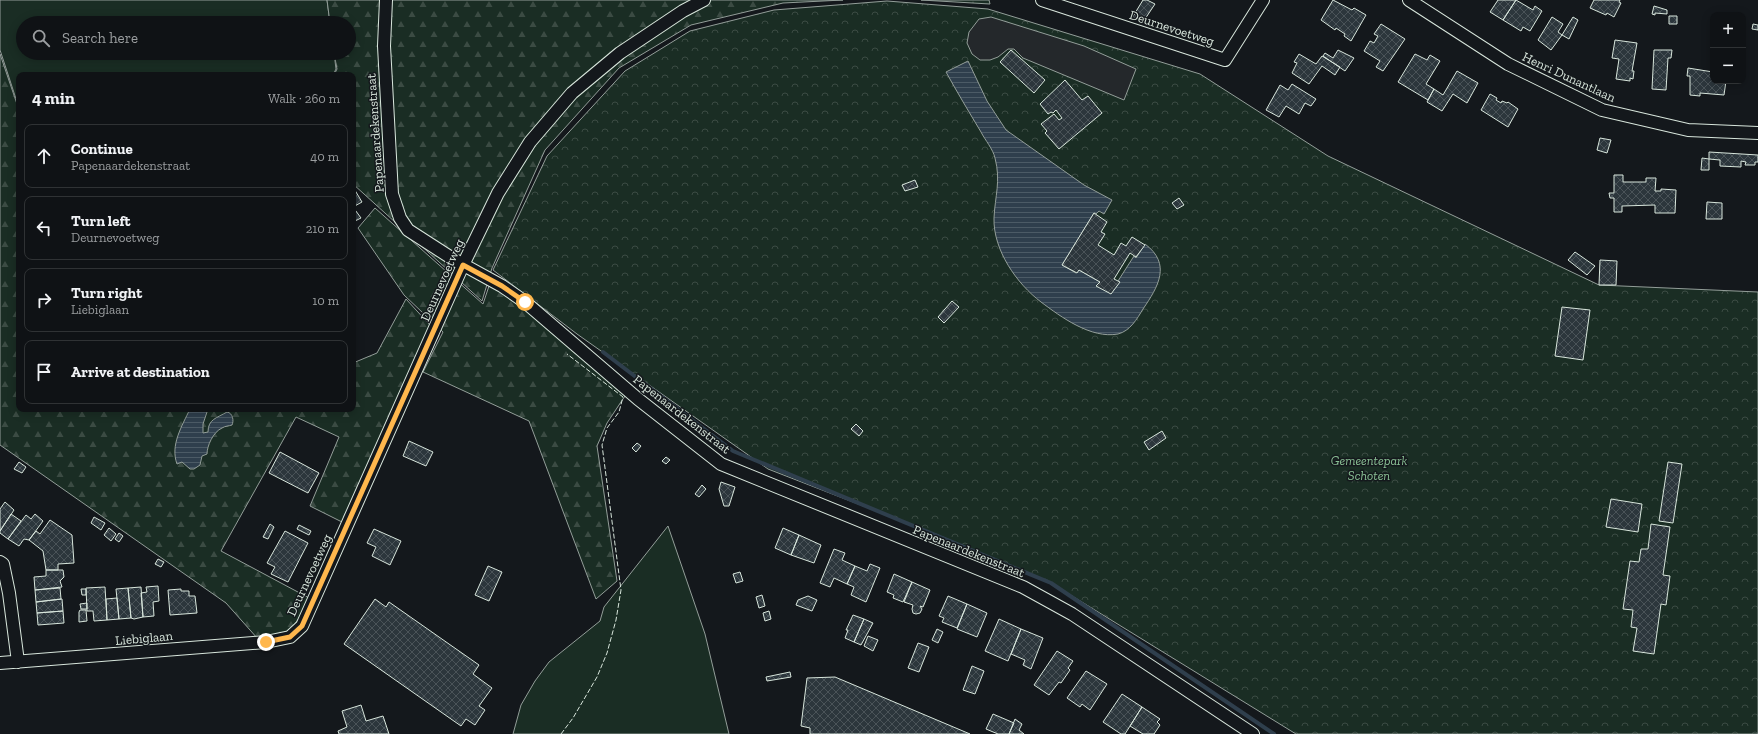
<!DOCTYPE html>
<meta charset="utf-8">
<style>
:root{--surface:#0f1215;--page:#181b1e;--text:#f1f3f6;--muted:#9b9ea0;--line:#2f3234}
body{margin:0;font-family:"Zilla Slab",serif;background:var(--page);color:var(--text)}
.controls{position:absolute;right:12px;top:12px;display:grid;overflow:hidden;border-radius:8px;box-shadow:0 2px 10px #0003}
.controls button{width:36px;height:36px;display:grid;place-items:center;padding:0;border:0;border-bottom:1px solid var(--line);background:var(--surface);color:var(--text);font:20px sans-serif}
.stop{position:absolute;width:12px;height:12px;margin:-9px;border:3px solid #ffb74d;border-radius:50%;background:#fff}
.stop.end{background:#ffb74d;border-color:#fff;box-shadow:0 1px 4px #0008}
.list{margin:0;padding:0;list-style:none}
h2{display:flex;justify-content:space-between;align-items:center;height:52px;margin:0;padding:0 16px;font-size:17px}
h2 small{font-size:13px;font-weight:400;color:var(--muted)}
.list li{display:grid;grid-template-columns:26px 1fr auto;gap:12px;align-items:center;box-sizing:border-box;height:64px;margin:0 8px 8px;padding:0 8px;border:1px solid var(--line);border-radius:8px}
.list b{display:block;font-size:15px;white-space:nowrap}
.list p{margin:0;font-size:13px;white-space:nowrap;color:var(--muted)}
.list em{font-size:13px;font-style:normal;color:var(--muted)}
.icon{flex:none;width:22px;height:22px;fill:none;stroke:currentColor;stroke-width:2;stroke-linecap:round;stroke-linejoin:round}
.map{position:relative;flex:none;width:1758px;height:734px;overflow:hidden}
.search{position:absolute;background:var(--surface);box-shadow:0 2px 10px #0003;left:16px;top:16px;width:340px;height:44px;display:flex;align-items:center;gap:10px;box-sizing:border-box;padding:0 14px;border-radius:22px;color:var(--muted);font-size:15px}
.panel{position:absolute;background:var(--surface);box-shadow:0 2px 10px #0003;left:16px;top:72px;width:340px;height:340px;border-radius:8px}
.map>svg:first-child{display:block}
.grass{fill:#1a2d24;stroke:#939e99}
.forest{fill:url(#forest-firs);stroke:#939e99}
.park{fill:url(#park-crowns);stroke:#939e99}
.parking{fill:#24282b;stroke:#939e99}
.water{fill:url(#water-rules);stroke:#939e99}
.lines{fill:none;stroke-linecap:round;stroke-linejoin:round}
.stream{stroke:#2f3f4d;stroke-width:4}
.building{fill:url(#building-cross-hatch);stroke:#d8e6dc}
.minor-casing{stroke:#d8e6dc;stroke-width:14}
.minor{stroke:#14181c;stroke-width:12}
.fence{stroke:#d8e6dc;stroke-width:1;stroke-dasharray:5 2;stroke-linecap:butt}
.route{stroke:#ffb74d;stroke-width:5}
.labels{text-anchor:middle;dominant-baseline:central;stroke-width:3;stroke-linejoin:round;paint-order:stroke}
.street-label{font-size:13px;fill:#d8e6dc;stroke:#14181c}
.park-label{font-size:13px;font-style:italic;fill:#8ac095;stroke:#14181c}
</style>
<div class="map">
<svg width="1758" height="734" viewBox="0 0 1758 734">
<defs>
<pattern id="forest-firs" width="22" height="20" patternUnits="userSpaceOnUse"><rect width="22" height="20" fill="#1a2d24"/><path d="M5 1l3.5 6h-7zM16 11l3.5 6h-7z" fill="#3b4b43"/></pattern>
<pattern id="park-crowns" width="20" height="18" patternUnits="userSpaceOnUse"><rect width="20" height="18" fill="#1a2d24"/><path d="M2 6a3 3 0 1 1 6 0M12 15a3 3 0 1 1 6 0" fill="none" stroke="#3b4b43"/></pattern>
<pattern id="water-rules" width="6" height="5" patternUnits="userSpaceOnUse"><rect width="6" height="5" fill="#2f3f4d"/><path d="M0 2.5h6" fill="none" stroke="#4c5b66"/></pattern>
<pattern id="building-cross-hatch" width="8" height="8" patternUnits="userSpaceOnUse"><rect width="8" height="8" fill="#2c363c"/><path d="M0 0l8 8M0 8l8-8" fill="none" stroke="#4a5358"/></pattern>
</defs>
<rect width="100%" height="100%" fill="#14181c"/>
<path class="grass" d="M0 0H327L330 23H23V53H334L336 69 333 75H19V108L0 50Z
M668 526 705 634 729 734H513L521 705 535 681 549 662 600 621 604 607Z"/>
<path class="forest" d="M327 0H843L783 3 691 25 619 68 545 150 492 268 482 301 353 184V75H334L337 69 334 53H349V23H330Z
M921 0H989L990 4Z
M0 54 19 110V409H353V363L377 353 406 299 439 335 344 523 310 506 339 437 296 417 221 551 311 599 288 635 258 639 226 603 0 445Z
M375 208 483 304 490 283 521 305 610 380 625 396 607 423 597 446 617 581 596 599 529 421 423 372 443 332 404 295 358 228Z"/>
<path class="park" d="M887 1 988 9 1200 74 1328 156 1599 285 1758 292V734H1296L1051 583 938 535 768 469 577 334 493 270 547 156 625 71 690 31 774 10Z"/>
<path class="parking" d="M991 17 1084 46 1136 69 1124 100 1023 58 1014 49H1008L998 57 990 60H980L972 54 967 43 969 32 979 19Z"/>
<path class="water" d="M968 61 987 101 1006 130 1084 185 1112 200 1104 214 1099 211 1096 214 1094 213 1062 265 1076 273 1079 270 1100 282 1097 286 1119 282 1118 281 1134 256 1136 258 1145 244C1172 264 1158 287 1143 309 1137 319 1130 331 1118 334 1091 339 1061 317 1041 302 1017 284 993 250 994 218 995 196 1001 181 995 158 993 149 985 140 981 132 969 112 957 92 946 72Z
M190 409H208L203 424V433L208 432C208 419 217 418 227 412 233 413 234 421 232 425 229 426 225 426 222 428 213 432 207 446 207 454L202 456 200 465 194 469H190L182 462 177 464C170 445 182 426 190 409Z"/>
<g class="lines">
<path class="stream" d="M603 352 733 451 1051 583 1274 734"/>
</g>
<path class="building" d="M1143 0H1147L1155 4 1143 22 1132 18Z
M1333 0 1352 10 1354 8 1366 15 1351 41 1344 36 1345 34 1336 28 1335 30 1321 20Z
M1498 0H1516L1503 20 1490 12Z
M1516 0 1533 10 1535 6 1542 11 1530 31 1523 27 1521 31 1503 20Z
M1594 0H1620L1619 2 1621 3 1614 17 1607 13 1606 15 1590 8Z
M1654 6 1667 10V14L1655 13V15L1652 14Z
M1669 16H1677V24H1669Z
M1552 17 1563 24 1558 32 1562 35 1551 50 1538 40Z
M1573 17 1578 20 1569 39 1562 35Z
M1381 24 1405 39 1383 71 1376 67 1380 61 1364 51 1370 41 1374 43 1378 36 1374 34Z
M1753 24 1758 25V30L1752 29Z
M1615 40 1637 43 1632 71H1634L1633 79 1630 78V81L1616 79 1619 59 1612 58Z
M1011 50 1045 80 1034 93 1000 62Z
M1338 50 1354 58 1345 71 1323 56 1325 53 1333 58Z
M1654 50H1672L1671 58H1668L1666 90 1652 89Z
M1299 54 1316 64 1322 56 1340 67 1335 75 1322 66 1309 84 1292 73 1297 63 1294 62Z
M1415 54 1427 60 1430 55 1440 61 1426 84 1434 89 1428 100 1398 82Z
M1688 68 1713 72V81H1726L1724 95 1700 93V96L1690 95V76H1687Z
M1457 71 1478 83 1467 103 1453 94 1442 111 1427 102 1434 89 1443 95Z
M1065 80 1082 100 1088 96 1102 113 1059 149 1045 133 1047 131 1041 124 1054 114 1059 120 1062 118 1056 110 1053 113 1051 112 1048 114 1040 104Z
M1292 84 1316 99 1311 106 1305 103 1299 114 1286 106 1279 117 1266 110 1280 85 1288 90Z
M1490 94 1497 98 1496 100 1501 103 1502 101 1507 103 1508 102 1518 109 1508 127 1481 110Z
M1600 138 1611 140 1607 153 1597 150Z
M1709 152 1758 155V162H1755V165H1745L1746 162 1741 161V167L1720 166V160L1709 159Z
M1702 158 1709 159V170H1701Z
M1614 175H1623V182H1646V178H1656L1655 191H1661V189L1676 190 1675 213H1655V205L1622 206V212H1614V198H1610L1609 193H1614Z
M915 180 918 187 905 191 902 185Z
M353 187 362 202 353 207 361 218 353 222Z
M1179 198 1184 205 1177 209 1172 203Z
M1707 202 1722 203V219H1706Z
M1094 213 1107 222 1101 232 1105 234 1098 245 1114 255 1121 243 1126 246 1132 237 1145 245 1136 257 1130 253 1114 279 1120 282 1111 294 1096 286 1100 282 1079 270 1077 273 1062 265Z
M1575 252 1595 266 1587 275 1568 260Z
M1600 260 1617 261 1616 285H1599Z
M952 301 959 307 944 323 938 317Z
M1562 307 1590 310 1583 360 1555 356Z
M856 424 863 431 859 436 851 429Z
M1162 431 1166 438 1149 450 1144 442Z
M409 441 433 452 426 466 403 456Z
M637 443 641 446 636 452 632 448Z
M280 452 319 473 308 493 269 473Z
M666 457 670 460 666 464 662 461Z
M19 462 26 467 22 473 14 469Z
M1668 462 1682 464 1673 523 1659 521Z
M721 482 735 487 729 506H724L719 489Z
M702 485 706 489 699 497 695 494Z
M1611 499 1642 504 1638 532 1606 527Z
M5 502 14 510 0 531V509Z
M11 514 21 521 8 539 0 533V531Z
M35 514 43 521 29 540 24 539 19 546 8 539 26 515 31 519Z
M94 517 105 523 101 530 91 523Z
M50 520 72 535 74 563 58 564V570H46L43 551 29 540 36 531 40 534Z
M270 524 274 527 268 539 263 537Z
M1651 524 1670 527 1663 575 1670 576 1666 605 1661 604 1654 654 1633 651 1637 628 1631 627 1633 610 1623 609 1630 561 1639 562 1641 549H1648Z
M299 525 311 531 309 535 297 529Z
M109 528 116 534 111 541 104 535Z
M783 528 799 535 791 555 775 548Z
M374 529 401 541 390 565 372 556 376 547 367 543Z
M285 531 308 543 288 582 271 574 275 567 267 563Z
M119 533 123 536 119 542 115 539Z
M799 535 821 545 814 563 791 555Z
M834 549 845 553 842 560 855 566 847 584 834 578 830 587 820 583Z
M158 559 164 562 161 567 155 564Z
M870 564 880 568 866 602 851 595 854 587 847 584 855 566 867 571Z
M488 566 502 572 489 601 475 595Z
M46 570H63L64 577 60 581 62 587 35 590 34 577 46 576Z
M740 572 743 581 736 583 733 574Z
M894 574 912 582 903 602 893 598 894 595 887 592Z
M912 582 930 590 923 607 920 606 922 609 920 613 916 614 913 613 912 609 913 605 904 602Z
M158 586 159 601 153 602 154 616 143 617 141 593 147 592 146 587Z
M105 587 107 620 94 621 93 611H87L86 588Z
M141 587 143 617 134 619 131 618 128 588Z
M60 588 61 599 36 602 35 590Z
M128 588 131 618 119 619 116 589Z
M81 589H86V595H82Z
M181 589V591H189V596H195L197 613 170 615 168 590Z
M762 595 765 606 759 608 756 597Z
M808 596 817 600 812 611 796 605 798 600Z
M948 596 967 604 957 628 942 622 944 618 939 616Z
M117 598 119 619 107 620 106 599Z
M62 599 63 611 37 613 36 602Z
M375 599 386 607 389 602 479 665 473 674 492 688 479 706 485 710 475 725 466 719 461 726 344 644Z
M87 603V609H81L80 604Z
M967 604 987 613 977 637 957 629Z
M80 610H86L87 621 79 622V612Z
M63 611 64 623 38 625 37 613Z
M769 611 771 619 765 621 763 613Z
M853 615 864 619 854 642 845 638 848 630H846Z
M864 619 873 623 861 645 854 642Z
M999 619 1021 629 1008 661 985 651Z
M937 629 943 632 938 643 932 640Z
M1021 629 1043 638 1031 669 1023 665 1025 660 1011 654Z
M868 636 878 640 873 651 864 646Z
M918 643 929 647 919 672 908 668Z
M1057 651 1073 661 1068 668 1070 670 1061 683 1059 682 1049 695 1034 685Z
M972 666 984 671 975 694 963 690Z
M1086 671 1107 684 1090 710 1082 704 1080 707 1067 698Z
M790 672 791 677 767 681 766 677Z
M835 677 970 734H810V728L801 726 807 678Z
M1122 694 1142 707 1125 734H1121L1103 722Z
M361 705 366 721 383 716 389 734H339L338 731 347 727 342 711Z
M1142 707 1160 719 1157 722 1160 725 1154 734H1143L1130 726Z
M993 714 1014 723 1009 734H998L986 729Z
M1015 719 1022 724 1019 730 1024 734H1009Z"/>
<g class="lines">
<defs>
<path id="minor" d="M386 0 384 46 392 194 400 218 408 230 453 259 502 286 525 302 638 399 721 464 1023 587 1072 614 1253 734
M1042 0 1225 60 1263 0
M1409 0 1508 64 1602 110 1688 130 1758 133
M0 562 3 564 9 593 18 662
M0 663 266 642 290 637 302 626 463 265 498 193 530 142 572 93 620 53 683 11 704 0"/>
</defs>
<use href="#minor" class="minor-casing"/>
<use href="#minor" class="minor"/>
<path class="fence" d="M561 734 573 718 597 677 607 653 616 620 621 590 602 445 607 428 619 412 623 397 567 354"/>
</g>
<g class="lines">
<path class="route" d="M266 642 290 637 302 626 463 265 502 286 525 302"/>
</g>
<g class="labels">
<g class="street-label">
<text transform="translate(1172 28) rotate(18)">Deurnevoetweg</text>
<text transform="translate(1569 77) rotate(25)">Henri Dunantlaan</text>
<text transform="translate(375 133) rotate(-94)">Papenaardekenstraat</text>
<text transform="translate(442 280) rotate(-66)">Deurnevoetweg</text>
<text transform="translate(682 414) rotate(38)">Papenaardekenstraat</text>
<text transform="translate(969 551) rotate(22)">Papenaardekenstraat</text>
<text transform="translate(309 575) rotate(-65)">Deurnevoetweg</text>
<text transform="translate(144 638) rotate(-5)">Liebiglaan</text>
</g>
<g class="park-label">
<text x="1369" y="460">Gemeentepark<tspan x="1369" dy="15">Schoten</tspan></text>
</g>
</g>
</svg>
<div class="controls">
<button>+</button>
<button>−</button>
</div>
<div class="stop" style="left:525px;top:302px"></div>
<div class="stop end" style="left:266px;top:642px"></div>
<div class="search"><svg class="icon" aria-label="search" viewBox="0 0 24 24"><circle cx="10" cy="10" r="6"/><path d="M15 15l6 6"/></svg>Search here</div>
<section class="panel">
<h2>4 min<small>Walk · 260 m</small></h2>
<ul class="list">
<li><svg class="icon" aria-label="ahead" viewBox="0 0 24 24"><path d="M12 20V5M6 11l6-6 6 6"/></svg><div><b>Continue</b><p>Papenaardekenstraat</p></div><em>40 m</em></li>
<li><svg class="icon" aria-label="left" viewBox="0 0 24 24"><path d="M17 20v-9H6M10 6l-5 5 5 5"/></svg><div><b>Turn left</b><p>Deurnevoetweg</p></div><em>210 m</em></li>
<li><svg class="icon" aria-label="right" viewBox="0 0 24 24"><path d="M7 20v-9h11M14 6l5 5-5 5"/></svg><div><b>Turn right</b><p>Liebiglaan</p></div><em>10 m</em></li>
<li><svg class="icon" aria-label="arrive" viewBox="0 0 24 24"><path d="M6 21V4h12l-3 4 3 4H6"/></svg><div><b>Arrive at destination</b></div></li>
</ul>
</section>
</div>
